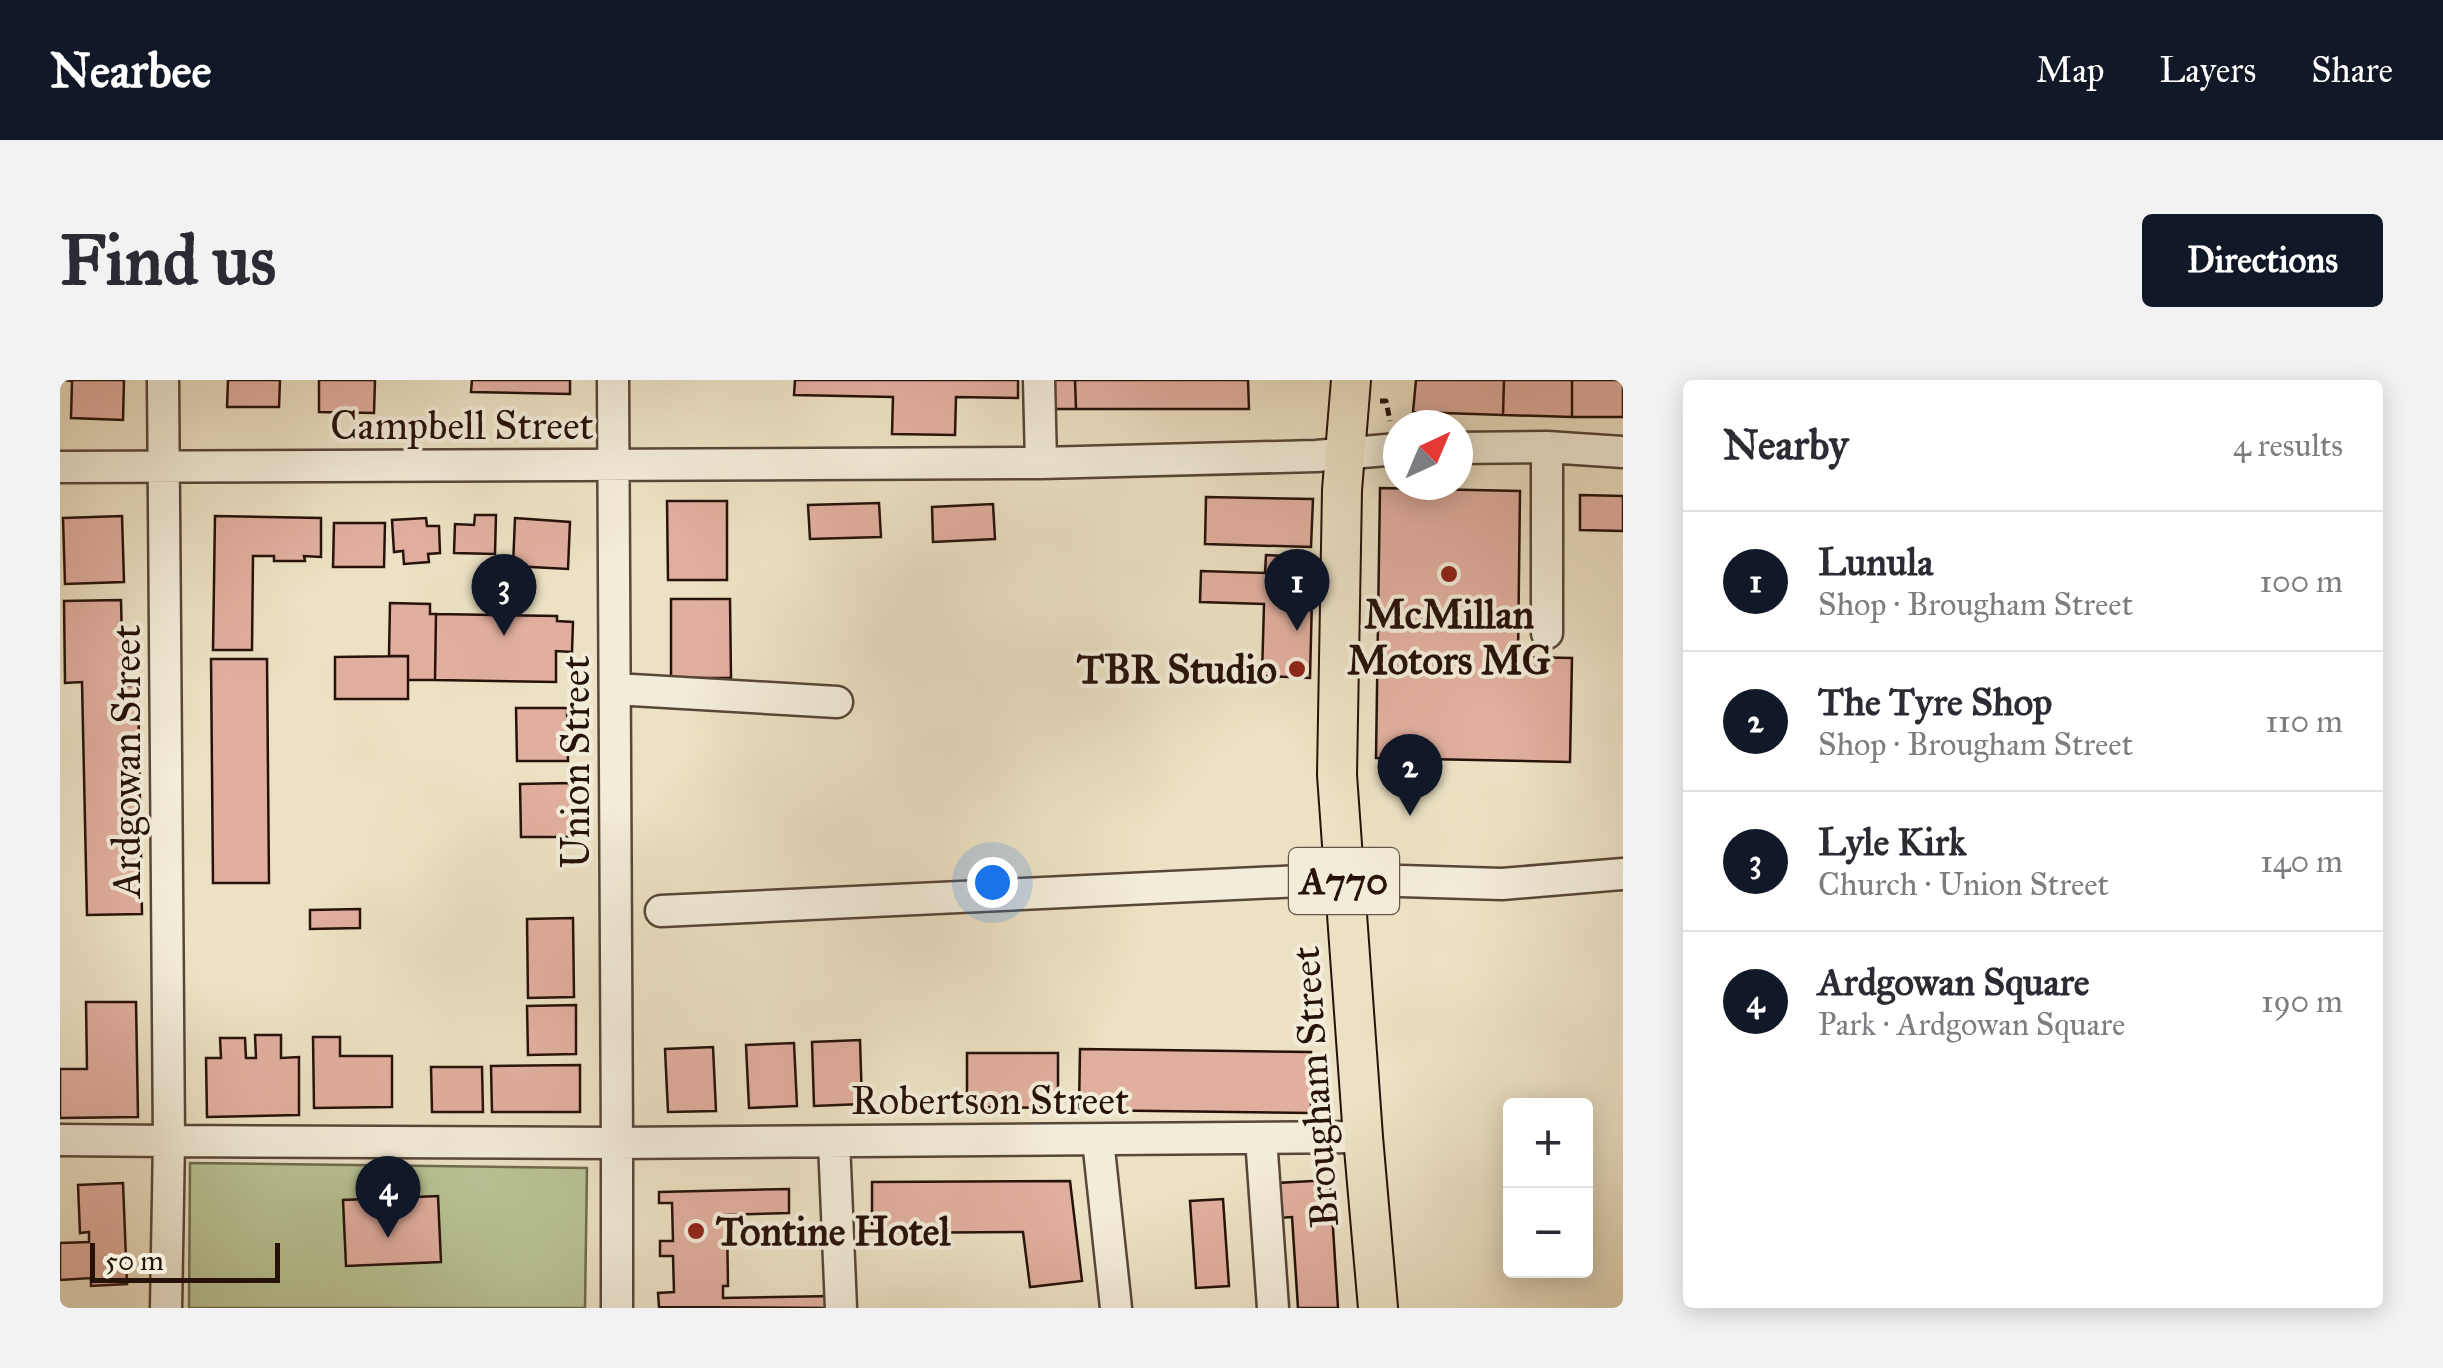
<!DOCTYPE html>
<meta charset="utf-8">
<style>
:root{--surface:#fff;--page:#f2f2f3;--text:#2b2b33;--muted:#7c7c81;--line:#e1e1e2;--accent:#111827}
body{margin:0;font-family:"IM FELL Great Primer",serif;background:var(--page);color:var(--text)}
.controls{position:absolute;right:30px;bottom:30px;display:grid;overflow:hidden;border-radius:10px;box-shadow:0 5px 25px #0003}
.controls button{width:90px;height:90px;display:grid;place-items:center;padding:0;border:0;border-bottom:2px solid var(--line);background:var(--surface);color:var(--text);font:50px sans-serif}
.compass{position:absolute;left:1323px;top:30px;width:90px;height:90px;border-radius:50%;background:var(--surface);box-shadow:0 5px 25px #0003;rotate:44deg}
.scale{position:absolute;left:30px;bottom:25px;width:190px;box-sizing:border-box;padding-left:10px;border:5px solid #271209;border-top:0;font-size:28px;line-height:35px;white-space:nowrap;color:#271209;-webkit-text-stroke:8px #f3ecd9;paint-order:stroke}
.you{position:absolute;left:932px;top:502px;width:35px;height:35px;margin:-25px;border:8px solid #fff;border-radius:50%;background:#1a73e8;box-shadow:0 0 0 15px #1a73e833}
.badge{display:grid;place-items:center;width:65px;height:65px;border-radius:50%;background:var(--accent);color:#fff;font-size:32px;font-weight:700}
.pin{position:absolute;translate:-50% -82px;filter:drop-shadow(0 2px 5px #0008)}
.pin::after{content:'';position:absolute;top:52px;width:35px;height:30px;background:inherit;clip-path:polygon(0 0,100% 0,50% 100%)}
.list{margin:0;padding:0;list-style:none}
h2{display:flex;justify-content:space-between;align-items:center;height:130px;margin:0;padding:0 40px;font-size:42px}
h2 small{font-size:32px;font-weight:400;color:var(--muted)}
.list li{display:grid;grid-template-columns:65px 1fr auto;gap:30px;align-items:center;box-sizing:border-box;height:140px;padding:0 40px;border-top:2px solid var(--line)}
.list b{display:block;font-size:38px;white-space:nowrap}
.list p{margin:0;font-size:32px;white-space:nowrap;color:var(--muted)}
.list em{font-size:32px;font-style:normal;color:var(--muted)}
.map{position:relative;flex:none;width:1563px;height:928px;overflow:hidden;border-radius:10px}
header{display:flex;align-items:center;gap:60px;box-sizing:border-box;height:140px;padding:0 50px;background:var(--accent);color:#fff}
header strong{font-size:48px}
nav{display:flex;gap:55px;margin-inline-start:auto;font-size:35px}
.intro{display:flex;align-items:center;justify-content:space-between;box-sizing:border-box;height:240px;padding:0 60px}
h1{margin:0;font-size:70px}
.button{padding:25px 45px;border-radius:10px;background:var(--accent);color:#fff;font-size:35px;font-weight:700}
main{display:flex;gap:60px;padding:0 60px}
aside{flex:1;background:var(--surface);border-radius:10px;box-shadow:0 5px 25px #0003}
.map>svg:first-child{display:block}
.green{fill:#b8c294;stroke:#706a4e;stroke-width:2.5}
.building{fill:#e1afa0;stroke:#271209;stroke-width:2.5}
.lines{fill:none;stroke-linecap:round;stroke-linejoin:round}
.minor-casing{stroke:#584638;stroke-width:35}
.major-casing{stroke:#271209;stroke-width:42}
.path{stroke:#271209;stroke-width:5;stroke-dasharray:8 5;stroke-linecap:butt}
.minor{stroke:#f3ecd9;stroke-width:30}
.major{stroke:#ece1c4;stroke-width:38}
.minor-bridge-casing{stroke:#584638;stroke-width:35;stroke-linecap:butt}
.minor-bridge{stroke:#f3ecd9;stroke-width:30}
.poi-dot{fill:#8f2418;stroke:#f3ecd9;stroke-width:4}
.labels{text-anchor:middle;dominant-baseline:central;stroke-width:8;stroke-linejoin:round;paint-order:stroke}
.shield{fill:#f3ecd9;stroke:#645347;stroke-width:2.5}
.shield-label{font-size:38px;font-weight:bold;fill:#271209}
.street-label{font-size:40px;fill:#271209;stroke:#f3ecd9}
.poi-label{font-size:40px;font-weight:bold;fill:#271209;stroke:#f3ecd9}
</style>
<header>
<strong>Nearbee</strong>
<nav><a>Map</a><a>Layers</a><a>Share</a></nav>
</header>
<div class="intro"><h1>Find us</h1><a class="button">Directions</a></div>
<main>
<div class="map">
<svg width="1563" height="928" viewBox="0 0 1563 928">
<rect width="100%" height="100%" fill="#ece1c4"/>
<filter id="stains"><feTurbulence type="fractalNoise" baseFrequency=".002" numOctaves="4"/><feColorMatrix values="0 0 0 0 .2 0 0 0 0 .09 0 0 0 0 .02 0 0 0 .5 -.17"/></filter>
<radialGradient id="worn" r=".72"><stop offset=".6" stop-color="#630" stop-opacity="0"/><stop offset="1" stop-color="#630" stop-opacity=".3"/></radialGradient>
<path class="green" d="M130 783 527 788 525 928H129Z"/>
<path class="building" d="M64 0 63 40 11 38 12 1 3 0Z
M168 0H220L219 27H167Z
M259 0H315L314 33 259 32Z
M412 0H510V14L411 12Z
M735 0H958V18L896 17 895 55 832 54 833 17 734 15Z
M992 0H1015L1016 29H992Z
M1015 0H1188L1189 29H1016Z
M1356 0H1444L1443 35 1353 32Z
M1444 0H1512V37L1443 35Z
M1512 0H1563V37H1512Z
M1320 108 1460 111 1458 277 1512 278 1510 382 1316 378Z
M1520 115 1563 116V151L1520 150Z
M1146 117 1253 119 1251 167 1145 164Z
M607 121H667V200H608Z
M819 123 821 157 750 159 748 125Z
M933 124 935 159 873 162 872 127Z
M415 135H436L435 174 394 173 395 144 414 145Z
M62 136 64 202 5 204 3 138Z
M155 136 261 138V177L244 176 245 181H214V176H193L192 270H153Z
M366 138 367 146H379L380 173 368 174 369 182 344 184 343 171 334 172 332 140Z
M455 138 510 142 508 189 453 186Z
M274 143H325L324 187H273Z
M1206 175 1253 177 1250 298 1202 296 1204 224 1140 222 1141 191 1205 193Z
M611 219H670L671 298H611Z
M61 220 63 306H78L82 534 27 535 22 302 5 303 4 221Z
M330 223 370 224V234H376L375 300H348V276H329Z
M376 234 497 236V241L513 242 512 272 496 271V302L375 300Z
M348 276V319H275V277Z
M151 279H207L209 503H153Z
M456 328H507L508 381H457Z
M511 403 512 457H461L460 404Z
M300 529V548L250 549V530Z
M513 538 514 617 468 618 467 539Z
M26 622H76L78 737 0 738V689H27Z
M516 625V674L468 675 467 626Z
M195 655H221V678L239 677V735L147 737 146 678H161L160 658H185L186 678H196Z
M253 657H280V676H332V727L254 728Z
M800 660 802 724 754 726 752 662Z
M734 663 737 726 689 728 686 665Z
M653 667 656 731 608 732 605 669Z
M1020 669 1251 672V733L1019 730Z
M907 673H998V728L907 727Z
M520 685V732H432L431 686Z
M371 687H422L423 732H372Z
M1270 800 1278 928H1238L1232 837 1219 838 1217 803Z
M1010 801 1022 901 970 907 963 852 812 853V802Z
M63 803 67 904 31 906V898L0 900V863L29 862V852L20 853 18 805Z
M729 809V833L661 835V841L667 840 668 906H663V918L774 916V928L599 927 598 913 614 912 613 876H600V861H613L612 823H599V812Z
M378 816 381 882 286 886 283 820Z
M1163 819 1169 906 1136 908 1130 821Z"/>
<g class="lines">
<defs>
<path id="minor" d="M553 0 557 763 1303 757
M979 0 981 83
M1487 67V253
M1398 68 1487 67 1563 72
M0 87 981 83 1256 76 1338 69
M555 309 777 322
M1307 500 1442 504 1563 494
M601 531 1261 500
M1201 758 1213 928
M0 760 109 761 103 0
M1038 760 1056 928
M774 762 781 928
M106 928 109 761 557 763V928"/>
<path id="major" d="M1291 0 1282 110 1277 395 1303 757 1318 928"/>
</defs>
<use href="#minor" class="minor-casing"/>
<use href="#major" class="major-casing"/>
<path class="path" d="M1320 21H1326L1330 41
M1346 41 1390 42"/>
<use href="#minor" class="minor"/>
<use href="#major" class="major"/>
<defs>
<path id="minor-bridge" d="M1261 500H1307"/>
</defs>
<use href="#minor-bridge" class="minor-bridge-casing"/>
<use href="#minor-bridge" class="minor-bridge"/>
</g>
<g class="poi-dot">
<circle cx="1389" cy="194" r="10"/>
<circle cx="1237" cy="289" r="10"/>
<circle cx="636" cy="851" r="10"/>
</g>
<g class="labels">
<rect class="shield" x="1229" y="468" width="110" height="66" rx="8"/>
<g class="shield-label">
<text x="1284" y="501">A770</text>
</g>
<g class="street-label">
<text x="402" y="45">Campbell Street</text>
<text transform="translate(66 381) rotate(-90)">Ardgowan Street</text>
<text transform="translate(515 382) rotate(-90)">Union Street</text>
<text transform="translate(1255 707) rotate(-94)">Brougham Street</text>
<text x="930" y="720">Robertson Street</text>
</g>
<g class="poi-label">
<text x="1389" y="234">McMillan<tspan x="1389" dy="46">Motors MG</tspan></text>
<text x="1217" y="289" text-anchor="end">TBR Studio</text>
<text x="656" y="851" text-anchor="start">Tontine Hotel</text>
</g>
</g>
<rect width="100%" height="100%" filter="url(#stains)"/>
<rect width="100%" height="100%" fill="url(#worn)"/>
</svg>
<div class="controls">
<button>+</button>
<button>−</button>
</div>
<svg class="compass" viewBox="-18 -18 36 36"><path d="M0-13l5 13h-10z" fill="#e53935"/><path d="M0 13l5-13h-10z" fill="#7c7c81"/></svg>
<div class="scale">50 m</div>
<div class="you"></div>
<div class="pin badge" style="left:1237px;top:251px">1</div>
<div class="pin badge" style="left:1350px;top:436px">2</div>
<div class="pin badge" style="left:444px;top:256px">3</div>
<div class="pin badge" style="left:328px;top:858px">4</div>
</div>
<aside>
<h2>Nearby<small>4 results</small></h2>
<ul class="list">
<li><span class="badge">1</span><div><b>Lunula</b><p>Shop · Brougham Street</p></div><em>100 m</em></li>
<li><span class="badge">2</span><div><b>The Tyre Shop</b><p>Shop · Brougham Street</p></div><em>110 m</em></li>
<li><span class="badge">3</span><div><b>Lyle Kirk</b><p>Church · Union Street</p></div><em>140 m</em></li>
<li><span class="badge">4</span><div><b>Ardgowan Square</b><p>Park · Ardgowan Square</p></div><em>190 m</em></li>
</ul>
</aside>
</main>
